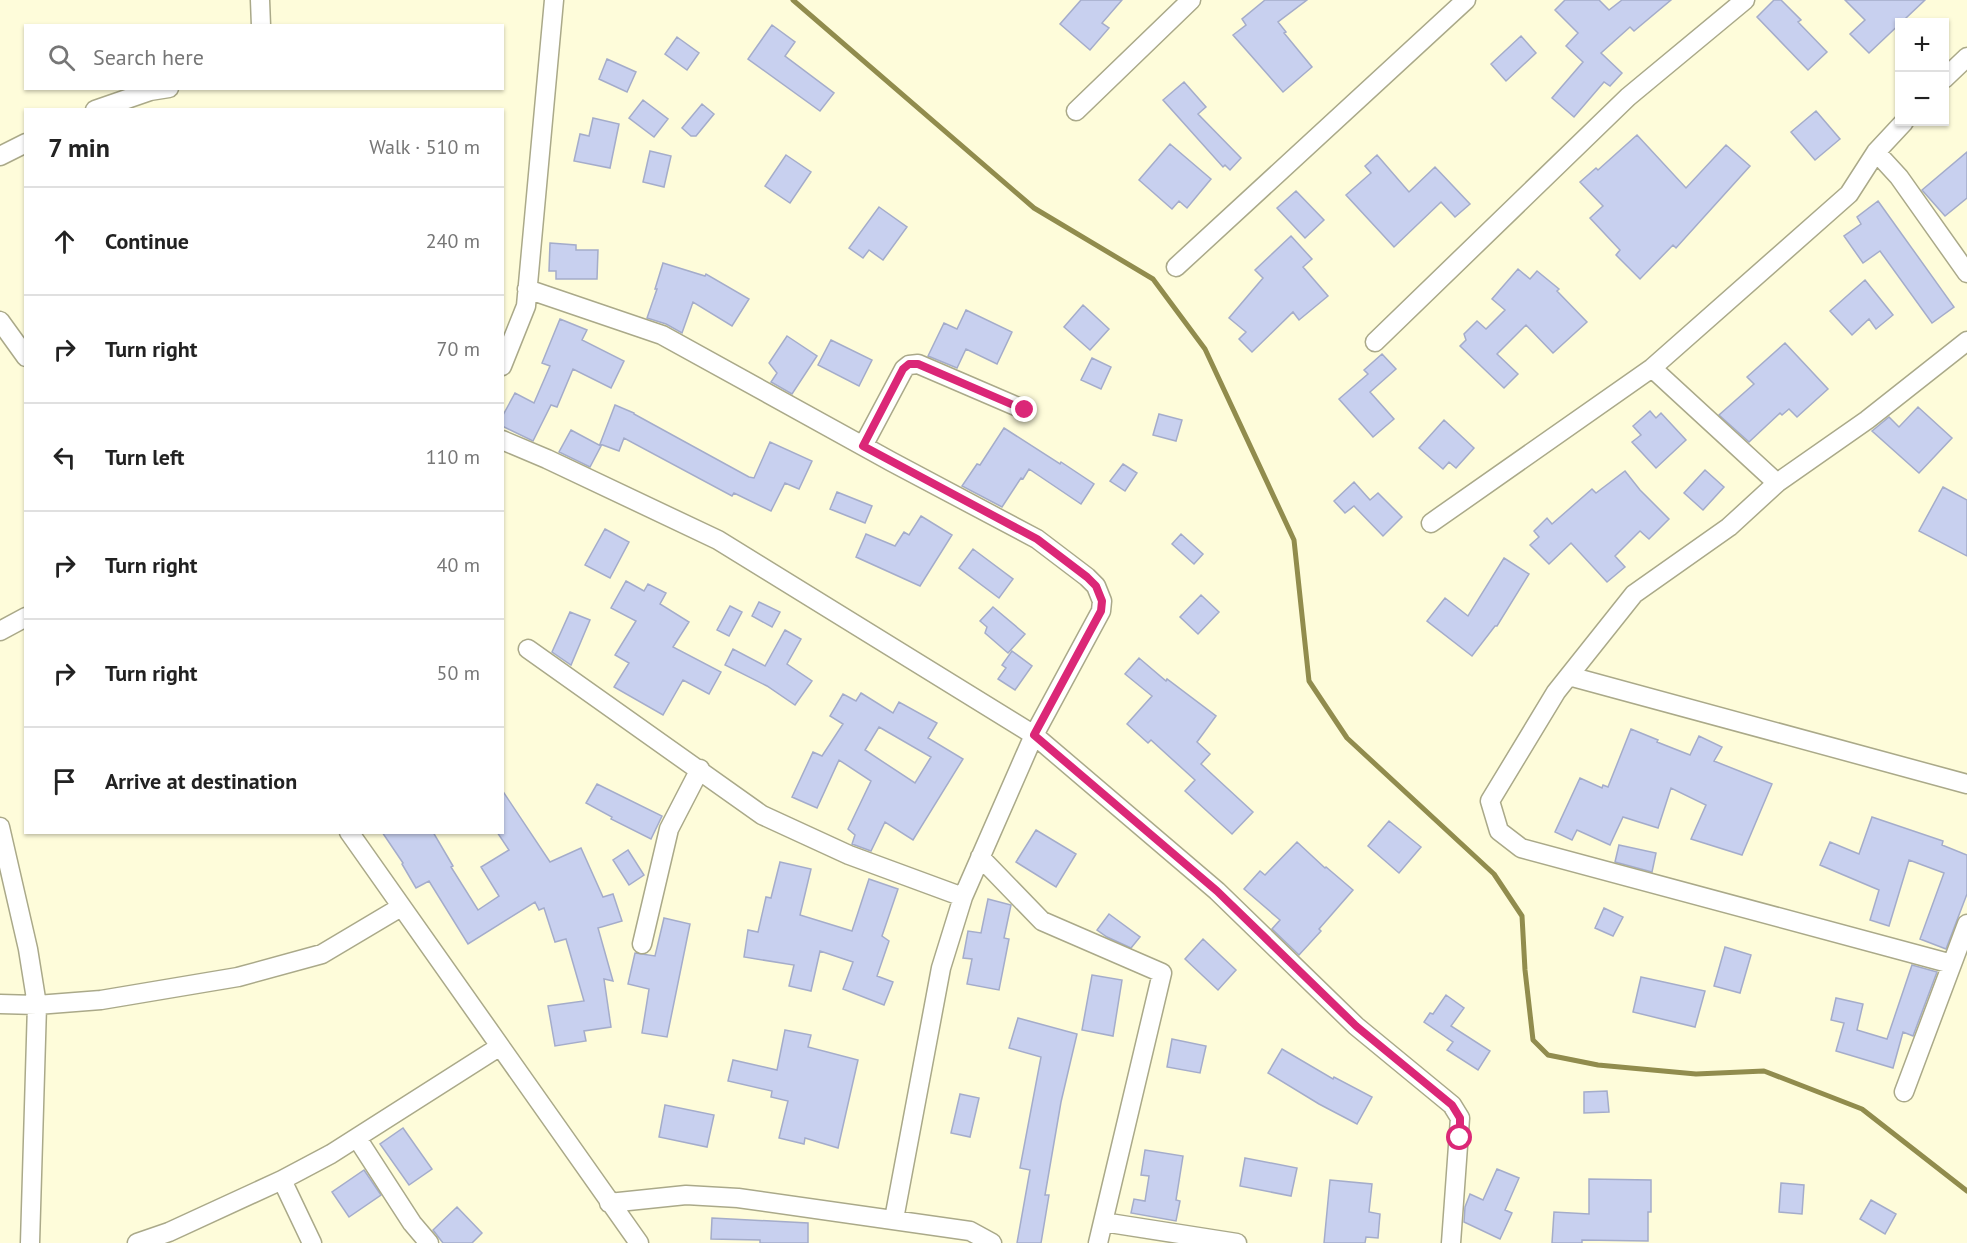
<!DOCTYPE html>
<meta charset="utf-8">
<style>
:root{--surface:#fff;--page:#f2f2f2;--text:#222;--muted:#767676;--line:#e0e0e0}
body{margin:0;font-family:"PT Sans",sans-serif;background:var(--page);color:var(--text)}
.controls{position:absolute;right:18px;top:18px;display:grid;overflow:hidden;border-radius:0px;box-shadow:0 2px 4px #0004}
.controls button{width:54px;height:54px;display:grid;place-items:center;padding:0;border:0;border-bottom:2px solid var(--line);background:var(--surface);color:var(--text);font:30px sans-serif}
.stop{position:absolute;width:18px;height:18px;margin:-14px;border:4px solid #db2777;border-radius:50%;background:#fff}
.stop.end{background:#db2777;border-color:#fff;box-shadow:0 2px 6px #0008}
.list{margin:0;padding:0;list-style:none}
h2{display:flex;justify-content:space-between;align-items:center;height:78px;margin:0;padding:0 24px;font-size:26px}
h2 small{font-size:20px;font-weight:400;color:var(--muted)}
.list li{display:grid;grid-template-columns:39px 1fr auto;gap:18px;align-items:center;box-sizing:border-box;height:108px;padding:0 24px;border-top:2px solid var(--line)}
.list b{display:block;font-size:22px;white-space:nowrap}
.list em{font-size:20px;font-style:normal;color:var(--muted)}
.icon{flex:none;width:33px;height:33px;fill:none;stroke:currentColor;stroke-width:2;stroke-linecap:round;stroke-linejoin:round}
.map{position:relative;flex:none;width:1967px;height:1243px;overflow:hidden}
.search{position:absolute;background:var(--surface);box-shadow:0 2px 4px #0004;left:24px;top:24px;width:480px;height:66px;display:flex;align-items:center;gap:15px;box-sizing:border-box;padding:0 21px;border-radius:0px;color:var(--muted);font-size:22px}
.panel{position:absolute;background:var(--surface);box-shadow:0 2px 4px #0004;left:24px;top:108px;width:480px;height:726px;border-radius:0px}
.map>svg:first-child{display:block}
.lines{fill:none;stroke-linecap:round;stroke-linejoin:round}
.stream{stroke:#918c4d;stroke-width:5}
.building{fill:#c8d0ef;stroke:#a4acca;stroke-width:1.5;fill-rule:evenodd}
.street-casing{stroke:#aaa989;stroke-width:21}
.street{stroke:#fff;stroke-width:18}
.route{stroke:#db2777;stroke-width:8}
</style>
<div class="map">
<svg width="1967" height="1243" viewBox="0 0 1967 1243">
<rect width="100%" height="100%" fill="#fefcda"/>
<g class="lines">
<path class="stream" d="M793 0 1034 208 1153 279 1205 349 1294 540 1309 681 1347 738 1494 874 1522 916 1525 970 1533 1040 1548 1055 1598 1065 1696 1074 1764 1071 1862 1109 1967 1191"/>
</g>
<path class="building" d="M1081 0H1122L1102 23 1109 28 1090 50 1060 24Z
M1265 0H1307L1278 22 1286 32 1284 33 1312 67 1283 92 1233 35 1246 25 1242 19Z
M1565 0H1599L1609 10 1622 0H1671L1634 31 1630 27 1601 53 1622 73 1610 86 1604 82 1574 117 1552 98 1583 62 1566 46 1578 33 1555 10Z
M1774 0H1781L1801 20 1798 22 1827 52 1808 70 1757 17Z
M1845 0H1925L1869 53 1850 34 1865 20Z
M772 25 795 42 785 56 834 93 820 111 748 59Z
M1521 36 1536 53 1506 81 1491 64Z
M677 37 699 53 687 70 665 54Z
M607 59 636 72 627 92 599 79Z
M1184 82 1206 107 1198 114 1241 158 1230 170 1225 165 1223 167 1163 100Z
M643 100 668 119 654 137 629 118Z
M702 104 714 114 696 136H691L682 128Z
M1816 111 1840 139 1815 160 1791 132Z
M593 118 619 124 610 168 574 161 580 134 589 136Z
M1637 135 1686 188 1726 145 1750 166 1676 248 1673 245 1640 279 1616 255 1620 250 1590 218 1603 206 1580 182 1596 168 1598 170Z
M1170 144 1211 179 1187 208 1179 201 1172 209 1139 180Z
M650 151 671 156 664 187 643 182Z
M1967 152V198L1945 216 1922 190Z
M786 155 811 172 790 203 765 186Z
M1377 155 1409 192 1435 167 1470 204 1455 217 1441 202 1394 247 1346 195 1371 173 1365 166Z
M1296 191 1324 220 1305 238 1277 208Z
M1878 201 1954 307 1932 323 1880 251 1863 263 1844 236 1861 224 1857 217Z
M879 207 907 227 883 260 869 250 863 258 849 248Z
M1291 236 1312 259 1303 267 1328 296 1299 320 1293 312 1252 352 1239 339 1246 332 1229 318 1263 278 1255 270Z
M550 243 576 245V250H598L597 279H556V271H549Z
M663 263 705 276 706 274 749 299 732 326 693 302 682 333 666 324 647 318 657 289H655Z
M1518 269 1530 279 1537 271 1559 289 1557 291 1587 322 1553 353 1526 325 1497 354 1518 374 1504 388 1460 346 1466 340 1464 334 1477 321 1486 329 1505 310 1492 299Z
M1865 280 1893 315 1876 329 1869 319 1852 335 1830 311Z
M1083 305 1109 329 1090 350 1064 327Z
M966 310 1012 332 997 364 966 349 957 368 928 356 944 323 957 329Z
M560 319 587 330 582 340 624 361 611 388 573 369 557 407 551 405 533 441 502 426V417L515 393 534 403 550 366 542 363Z
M787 336 817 356 792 394 771 382 777 373 769 363Z
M831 340 872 360 859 386 818 365Z
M1785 343 1828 389 1797 417 1789 409 1782 415 1780 413 1749 442 1719 415 1754 384 1747 377Z
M1382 354 1396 369 1370 392 1394 419 1373 437 1339 399 1368 374 1364 370Z
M1092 358 1111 367 1101 389 1081 380Z
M615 405 634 413V414L749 477 754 478 770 442 812 461 799 489 785 483 771 511 734 493 732 496 624 438 619 451 600 444Z
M1918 407 1952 438 1919 473 1872 431 1889 417 1899 427Z
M1650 411 1656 418 1661 413 1686 440 1656 468 1632 442 1641 435 1633 426Z
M1159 414 1182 420 1176 441 1153 435Z
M1444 420 1474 448 1456 468 1449 462 1443 469 1419 448Z
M1004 428 1060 464 1061 462 1094 484 1081 504 1029 469 1023 479 1021 478 1002 507 962 486 977 464 980 465Z
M571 430 601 446 590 467 559 452Z
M1123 464 1137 473 1125 491 1110 481Z
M1705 470 1724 487 1703 510 1684 493Z
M1625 471 1640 490 1669 519 1649 539 1640 531 1615 556 1625 567 1607 582 1571 543 1549 564 1530 545 1539 537 1534 531 1547 518 1552 524 1592 489 1596 493Z
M1354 482 1370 500 1378 493 1402 517 1383 536 1354 506 1345 513 1334 501Z
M1943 487 1967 500V556L1919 531Z
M837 492 872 506 865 523 830 509Z
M921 516 952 535 920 586 856 557 866 534 895 546 904 532 909 535Z
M605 529 629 542 610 578 585 565Z
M1181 534 1203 554 1194 564 1172 544Z
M973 549 1013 579 999 598 959 568Z
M1504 558 1529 574 1497 626H1495L1472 656 1427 621 1445 598 1468 616Z
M626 581 644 591 648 584 666 593 660 604 689 622 673 647 721 672 709 694 683 680 663 715 614 687 629 663 615 655 636 621 611 608Z
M1201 595 1219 612 1198 634 1180 617Z
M759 602 780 612 772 627 752 616Z
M730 606 742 612 729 636 717 630Z
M993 607 1025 634 1008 653 985 633 987 627 980 621Z
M570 612 590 620 571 665 552 652Z
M785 630 801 639 787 664 812 681 795 705 767 686 725 665 733 649 765 666Z
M1012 651 1032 666 1015 690 998 679 1006 668 1002 665Z
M1139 658 1166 681 1167 679 1216 716 1197 742 1210 754 1201 764 1253 812 1232 834 1185 791 1195 780 1151 740 1148 743 1127 724 1152 696 1125 674Z
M861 693 893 713 899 702 937 723 928 738 963 759 913 840 885 822 871 851 852 844 855 835 848 829 871 781 839 760 817 808 792 797 813 752 822 756 843 724 830 716 843 694 856 701ZM879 727 931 757 915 783 865 750Z
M1631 729 1658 740 1657 742 1690 755 1699 736 1722 747 1714 761 1772 784 1742 855 1691 839 1706 805 1671 788 1658 828 1623 817 1610 845 1577 830 1572 840 1555 832 1580 778 1602 788 1603 785 1608 787Z
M597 784 662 816 651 839 611 819 612 817 586 803Z
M502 790 550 862 581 848 603 897 613 894 622 921 598 928 613 981 604 979 611 1027 584 1031 586 1041 555 1046 548 1006 584 1001 566 939 555 942 544 908 539 910 535 902 468 944 429 881 416 888 402 864 403 863 382 832H433L453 866 451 867 478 910 499 896 481 867 509 850 497 832H502Z
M1872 817 1943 841 1942 845 1967 855V894L1946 949 1920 939 1944 873 1909 860 1889 926 1870 920 1879 890 1820 865 1830 842 1859 854Z
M1389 821 1421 847 1399 873 1368 846Z
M1036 830 1076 854 1056 887 1016 862Z
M1297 842 1325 868 1326 867 1353 890 1319 929 1321 931 1299 955 1272 929 1280 920 1244 889 1260 871 1265 875Z
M1619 845 1656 853 1652 872 1615 862Z
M628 850 644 875 629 885 613 860Z
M780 862 811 869 800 915 852 931 869 879 898 889 882 936 889 941 877 976 893 982 884 1005 843 989 853 962 820 951 811 991 789 986 794 965 744 957 748 930 758 932 766 897 771 898Z
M988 899 1011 905 1004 938 1009 939 999 990 967 984 972 959 963 958 968 931 981 933Z
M1604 908 1623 917 1613 936 1595 928Z
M1109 914 1140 937 1131 948 1107 937 1097 930Z
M664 918 690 924 667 1037 642 1033 649 989 628 984 635 953 655 956Z
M1203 939 1236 970 1218 990 1185 959Z
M1725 947 1751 955 1740 993 1714 986Z
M1912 965 1937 972 1913 1036 1903 1032 1893 1068 1836 1051 1844 1023 1831 1020 1836 998 1863 1004 1857 1030 1887 1039Z
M1092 975 1122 980 1113 1036 1082 1030Z
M1641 977 1705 991 1695 1027 1633 1012Z
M1446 995 1464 1008 1451 1026 1490 1051 1478 1070 1447 1050 1453 1042 1424 1022 1430 1013 1433 1014Z
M1018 1018 1077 1034 1061 1102 1045 1195H1049L1041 1243H1017L1030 1170 1020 1168 1041 1057 1009 1048Z
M785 1030 811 1035 808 1047 858 1060 838 1148 805 1138 804 1144 779 1138 788 1101 771 1097 772 1091 728 1081 733 1060 777 1070Z
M1172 1039 1206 1046 1200 1073 1167 1067Z
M1282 1049 1333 1079 1334 1077 1372 1097 1357 1124 1319 1104 1268 1073Z
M1607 1091 1609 1112 1584 1113V1092Z
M960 1094 979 1098 970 1137 951 1133Z
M665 1105 714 1115 707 1147 659 1137Z
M403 1128 432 1169 409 1185 380 1144Z
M1145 1150 1183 1156 1176 1200 1180 1201 1176 1221 1131 1213 1134 1199 1145 1201 1149 1176 1141 1175Z
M1245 1158 1297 1168 1291 1196 1240 1186Z
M1497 1169 1519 1178 1505 1210 1512 1213 1500 1239 1464 1222 1465 1207 1470 1194 1483 1200Z
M364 1170 381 1195 349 1217 332 1192Z
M1589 1179 1651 1180V1212H1648V1241L1582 1240V1243H1552L1554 1212 1589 1214Z
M1330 1180 1372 1184 1369 1212 1380 1214 1378 1238 1366 1237 1365 1243H1324Z
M1781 1183 1804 1185 1802 1214 1779 1212Z
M1871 1200 1896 1214 1885 1234 1860 1219Z
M457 1207 482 1233 472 1243H443L433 1230Z
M712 1218 808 1223V1243H760V1240L711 1239Z"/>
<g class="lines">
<defs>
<path id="street" d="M260 0 261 26
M1944 79 1967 57
M95 110 150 91 169 88
M1076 111 1191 0
M1876 152 1899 177 1967 273
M0 156 26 143
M1176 267 1466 0
M527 289 662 335 892 462 1037 539 1087 577 1096 586 1102 601 1101 611 1034 735 963 897 941 968 894 1219
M0 321 26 357
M1375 342 1628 97 1745 0
M502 366 526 306 554 0
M1652 368 1777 483
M502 440 547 459 718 540 1034 735 1217 891 1356 1026 1452 1105 1460 1118 1451 1243
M863 446 904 369 909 365 918 364 1025 410
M1431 523 1652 368 1849 194 1876 152 1904 122
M0 631 26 617
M528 649 762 815 849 855 963 897
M1569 676 1967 784
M0 827 28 949 37 1005 30 1243
M349 832 639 1243
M980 857 1042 921 1162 973 1098 1243
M642 944 669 829 700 769
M1952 964 1521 848 1499 831 1490 801 1556 692 1634 594 1729 527 1777 483 1867 420 1967 341
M0 1004 37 1005 101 1000 238 977 322 954 401 907
M1904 1092 1967 924
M357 1138 412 1223 429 1243
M282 1180 312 1243
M609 1203 686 1195 738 1198 970 1231 992 1243
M1103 1222 1237 1243
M137 1243 169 1232 282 1180 331 1154 499 1047"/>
</defs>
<use href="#street" class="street-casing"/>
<use href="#street" class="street"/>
</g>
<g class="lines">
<path class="route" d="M1025 410 918 364H909L903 369 863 446 1037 539 1087 577 1096 586 1102 601 1101 611 1034 735 1217 891 1356 1026 1452 1105 1460 1118V1138"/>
</g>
</svg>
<div class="controls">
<button>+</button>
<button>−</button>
</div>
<div class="stop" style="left:1460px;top:1138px"></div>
<div class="stop end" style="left:1025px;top:410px"></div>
<div class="search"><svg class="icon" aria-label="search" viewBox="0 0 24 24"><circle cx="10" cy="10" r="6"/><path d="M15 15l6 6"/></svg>Search here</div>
<section class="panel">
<h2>7 min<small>Walk · 510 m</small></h2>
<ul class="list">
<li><svg class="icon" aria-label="ahead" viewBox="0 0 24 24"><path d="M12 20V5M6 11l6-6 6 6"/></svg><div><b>Continue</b></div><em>240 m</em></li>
<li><svg class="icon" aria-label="right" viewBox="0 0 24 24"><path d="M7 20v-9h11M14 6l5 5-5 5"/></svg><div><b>Turn right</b></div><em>70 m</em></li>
<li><svg class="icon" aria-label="left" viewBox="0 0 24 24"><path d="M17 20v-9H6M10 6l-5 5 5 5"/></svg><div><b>Turn left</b></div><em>110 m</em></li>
<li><svg class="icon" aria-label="right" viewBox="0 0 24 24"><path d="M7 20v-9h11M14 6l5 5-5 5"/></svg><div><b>Turn right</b></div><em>40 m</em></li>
<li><svg class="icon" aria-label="right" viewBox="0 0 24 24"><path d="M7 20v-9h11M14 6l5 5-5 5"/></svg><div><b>Turn right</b></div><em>50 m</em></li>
<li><svg class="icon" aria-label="arrive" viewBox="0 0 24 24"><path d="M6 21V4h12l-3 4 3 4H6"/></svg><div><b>Arrive at destination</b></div></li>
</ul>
</section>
</div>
